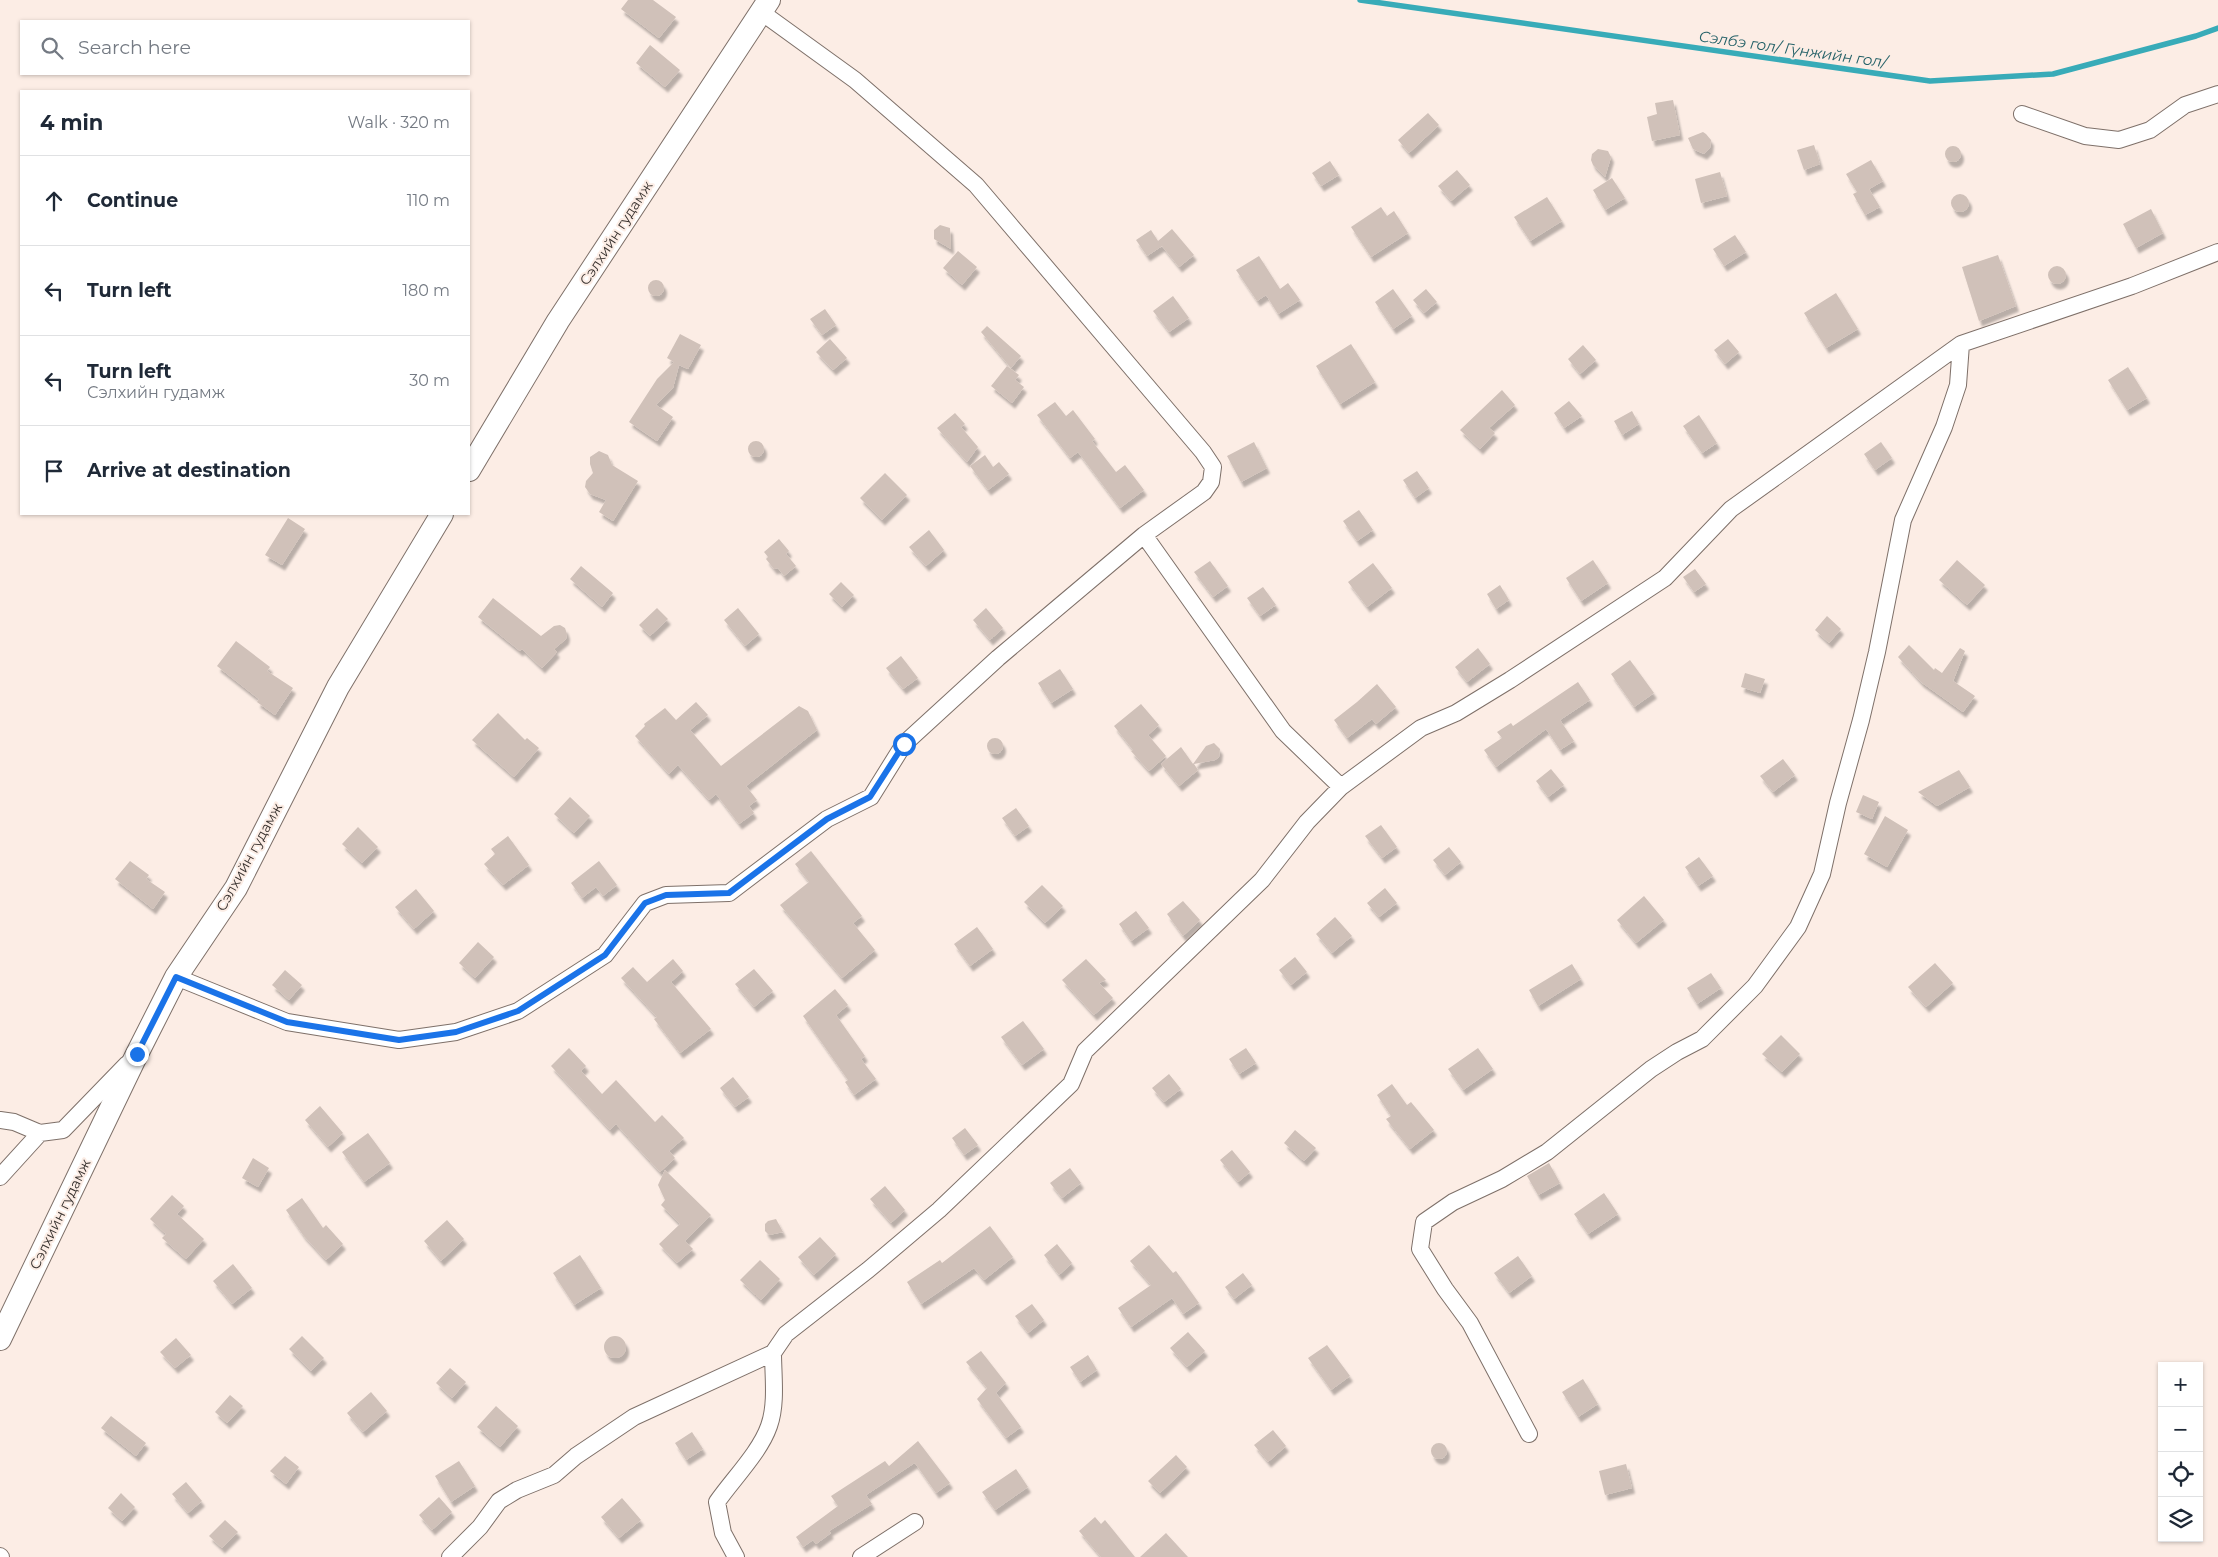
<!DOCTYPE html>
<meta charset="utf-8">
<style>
:root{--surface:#fff;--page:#f6f6f7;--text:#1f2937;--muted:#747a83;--line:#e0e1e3}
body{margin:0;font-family:Montserrat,sans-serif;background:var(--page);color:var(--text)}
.controls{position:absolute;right:15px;bottom:15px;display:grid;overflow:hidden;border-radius:0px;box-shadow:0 1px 4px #0004}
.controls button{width:45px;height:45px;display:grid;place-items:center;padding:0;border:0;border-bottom:1px solid var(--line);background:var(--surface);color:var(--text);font:25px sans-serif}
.stop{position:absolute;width:15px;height:15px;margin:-11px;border:4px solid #1a73e8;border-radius:50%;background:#fff}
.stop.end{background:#1a73e8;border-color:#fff;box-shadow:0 1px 5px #0008}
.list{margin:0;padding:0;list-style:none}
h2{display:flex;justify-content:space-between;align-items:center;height:65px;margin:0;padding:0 20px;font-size:21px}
h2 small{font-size:16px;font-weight:400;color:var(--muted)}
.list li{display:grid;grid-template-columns:32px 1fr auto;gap:15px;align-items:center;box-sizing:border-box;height:90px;padding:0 20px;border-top:1px solid var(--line)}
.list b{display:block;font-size:19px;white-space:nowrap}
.list p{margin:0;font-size:16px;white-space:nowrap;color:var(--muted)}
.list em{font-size:16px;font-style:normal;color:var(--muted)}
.icon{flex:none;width:28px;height:28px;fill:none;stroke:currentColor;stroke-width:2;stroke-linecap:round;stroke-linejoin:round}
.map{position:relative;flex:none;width:2218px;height:1557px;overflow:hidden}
.search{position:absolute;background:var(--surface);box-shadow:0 1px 4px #0004;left:20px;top:20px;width:450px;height:55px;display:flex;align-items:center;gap:12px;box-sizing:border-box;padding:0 18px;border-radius:0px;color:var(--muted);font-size:19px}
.panel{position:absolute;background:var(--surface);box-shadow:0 1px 4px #0004;left:20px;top:90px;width:450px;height:425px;border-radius:0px}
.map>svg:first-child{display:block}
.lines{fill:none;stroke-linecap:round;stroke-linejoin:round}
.stream{stroke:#38abb8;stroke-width:5.5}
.building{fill:#d0c1b9;filter:url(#shadow)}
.minor-casing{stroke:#7e7069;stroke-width:18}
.secondary-casing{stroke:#7e7069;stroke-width:24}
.minor{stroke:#fff;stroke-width:16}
.secondary{stroke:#fff;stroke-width:22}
.route{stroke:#1a73e8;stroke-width:6}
.labels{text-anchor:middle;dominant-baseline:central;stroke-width:4;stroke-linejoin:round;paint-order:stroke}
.street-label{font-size:14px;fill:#38322f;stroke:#fcede5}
.water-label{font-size:15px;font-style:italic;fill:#246168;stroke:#fcede5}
</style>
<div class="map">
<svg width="2218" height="1557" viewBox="0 0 2218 1557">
<defs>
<filter id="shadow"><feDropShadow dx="3" dy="5.5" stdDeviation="1" flood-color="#0004"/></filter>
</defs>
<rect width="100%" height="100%" fill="#fcede5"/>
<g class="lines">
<path class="stream" d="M1360 0 1930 81 2053 74 2196 36 2218 28"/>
</g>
<path class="building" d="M628 0H653L676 17 659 38 621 9Z
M650 45 680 70 665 87 636 63Z
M1673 100 1680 135 1652 141 1647 117 1657 114 1655 103Z
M1428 113 1439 125 1409 153 1398 140Z
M1703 132 1706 134 1711 140 1710 148 1704 154 1693 149 1688 138Z
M1814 145 1820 164 1804 170 1797 150Z
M1945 154a8 8 0 1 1 16 0a8 8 0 1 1-16 0Z
M1598 149 1608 151 1611 157 1605 177 1593 165 1591 160 1592 154Z
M1871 160 1883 181 1869 189 1880 207 1865 215 1853 194 1857 192 1846 174Z
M1330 161 1339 175 1321 186 1312 173Z
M1457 170 1470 185 1451 201 1438 186Z
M1720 172 1727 196 1701 203 1695 179Z
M1612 178 1625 198 1605 210 1593 190Z
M1951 203a9 9 0 1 1 18 0a9 9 0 1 1-18 0Z
M1547 197 1562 221 1530 241 1514 217Z
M1381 207 1387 216 1394 211 1408 233 1371 257 1351 227Z
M2151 209 2163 233 2136 248 2123 224Z
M940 225 950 228 951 249 934 239V230Z
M1172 229 1194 255 1179 267 1162 246 1147 256 1136 240 1151 230 1158 241Z
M1735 235 1746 252 1724 266 1713 249Z
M958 251 977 267 962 285 943 268Z
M1998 255 2016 306 1979 321 1962 267Z
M1259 256 1280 289 1288 283 1300 300 1278 314 1266 295 1257 301 1236 270Z
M2048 275a9 9 0 1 1 18 0a9 9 0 1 1-18 0Z
M648 288a8 8 0 1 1 16 0a8 8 0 1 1-16 0Z
M1393 289 1412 316 1393 329 1375 302Z
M1426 289 1437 302 1424 313 1413 300Z
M1836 293 1858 329 1826 348 1804 313Z
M1173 296 1189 318 1169 332 1153 311Z
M825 309 836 325 822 335 810 319Z
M987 326 1021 356 1011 368 981 332Z
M680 334 701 345 688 369 679 365 673 388 656 405 673 417 657 441 629 422 657 379 674 362 667 358Z
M830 339 847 358 833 370 816 352Z
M1728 339 1739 352 1725 364 1714 350Z
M1351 344 1375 382 1340 404 1316 366Z
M1583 345 1596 360 1580 374 1568 359Z
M1007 366 1019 375 1015 380 1024 387 1012 403 991 386Z
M2128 367 2147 398 2127 410 2108 380Z
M1502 390 1515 405 1489 428 1495 433 1480 449 1460 430Z
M1569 401 1582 416 1564 428 1554 413Z
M1055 402 1066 416 1073 410 1095 439 1092 441 1116 472 1125 465 1144 490 1120 508 1078 452 1070 458 1037 415Z
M1632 411 1639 424 1622 435 1614 421Z
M955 413 965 424 961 427 978 447 967 462 937 428Z
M1699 415 1717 443 1702 453 1683 426Z
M748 449a8 8 0 1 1 16 0a8 8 0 1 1-16 0Z
M1254 442 1267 468 1241 482 1227 456Z
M1881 442 1892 458 1875 470 1864 454Z
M599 451 608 455 612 465 638 481 613 521 599 512 606 500 590 494 585 487 586 481 593 473 590 464V457Z
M985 455 993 467 999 462 1009 474 988 490 970 466Z
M1417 471 1429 488 1415 498 1403 480Z
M885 473 907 495 882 520 860 498Z
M1359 510 1373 530 1357 541 1343 521Z
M288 518 305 529 282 565 265 555Z
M929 530 944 550 926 566 909 547Z
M779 539 789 551 786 554 796 566 784 576 778 568 774 569 766 559 768 557 764 552Z
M1593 560 1608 583 1581 601 1566 578Z
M1957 560 1985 585 1967 605 1939 580Z
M1210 561 1228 586 1213 597 1194 572Z
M1373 563 1392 588 1367 607 1348 582Z
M581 566 613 593 602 607 570 579Z
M1695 569 1706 584 1694 592 1683 577Z
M841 582 854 595 842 607 829 594Z
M1500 585 1509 600 1496 609 1487 594Z
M1263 587 1276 605 1260 616 1247 598Z
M493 598 541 636 554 626 560 625 565 628 567 634 566 639 554 649 557 652 542 668 522 649 520 651 478 617Z
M657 608 668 619 650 636 639 625Z
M738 608 759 634 745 646 724 620Z
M986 608 1003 628 990 640 973 620Z
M1827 616 1841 629 1829 643 1815 630Z
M236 641 270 667 267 671 293 688 275 715 257 702 259 699 217 666Z
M1909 645 1934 670 1935 668 1942 673 1960 648 1965 651 1953 681 1975 696 1963 712 1921 682 1898 657Z
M1478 648 1490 664 1467 682 1455 667Z
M901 656 918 678 903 689 886 668Z
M1630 660 1654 693 1634 707 1611 674Z
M1060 669 1073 689 1051 703 1038 683Z
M1745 673 1765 679 1760 693 1741 687Z
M1578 682 1590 700 1560 720 1574 741 1560 750 1546 729 1496 767 1484 750 1502 738 1497 732 1511 723 1513 726Z
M1377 684 1396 707 1376 724 1372 719 1347 738 1334 720 1357 702Z
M696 702 708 715 690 730 721 766 799 706 808 711 817 730 746 786 757 800 749 806 754 813 739 824 716 794 709 800 678 765 669 774 635 736 645 726 644 724 665 708 676 720Z
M1141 704 1159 725 1148 735 1166 756 1149 771 1131 751 1133 750 1114 726Z
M498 713 525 740 527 738 539 748 514 777 472 740Z
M987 746a8 8 0 1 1 16 0a8 8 0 1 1-16 0Z
M1214 743 1220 749 1219 757 1215 760 1194 764 1198 770 1179 786 1161 764 1181 747 1193 764 1206 746Z
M1783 759 1795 775 1773 792 1760 776Z
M1551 769 1564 785 1548 797 1536 781Z
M1959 770 1970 787 1937 806 1918 792Z
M1863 795 1879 802 1872 819 1856 812Z
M570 797 590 816 574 833 554 814Z
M1016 808 1029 826 1015 836 1002 818Z
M1885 816 1908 830 1887 867 1864 854Z
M1381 825 1397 847 1382 858 1365 836Z
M358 827 378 847 362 863 342 844Z
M508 836 529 865 503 885 484 864 495 854 491 849Z
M1449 847 1461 862 1445 875 1433 860Z
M811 851 862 916 853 923 875 950 842 978 780 905 809 882 795 864Z
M1699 857 1713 876 1698 886 1685 867Z
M130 861 149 875 146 879 165 892 153 909 115 879Z
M599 861 617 885 603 896 596 887 582 898 571 883Z
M1042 885 1063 906 1045 923 1024 902Z
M1385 888 1397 903 1379 917 1367 903Z
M416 889 434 911 414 929 395 907Z
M1644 896 1664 920 1636 943 1617 920Z
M1183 901 1200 920 1183 936 1167 914Z
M1136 911 1149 928 1131 941 1119 924Z
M1335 917 1352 936 1332 953 1316 934Z
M977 927 993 949 970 966 954 944Z
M478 942 494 957 475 978 459 963Z
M1295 957 1307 972 1291 985 1279 970Z
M673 959 683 971 671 982 711 1029 680 1053 654 1019 657 1017 621 978 633 967 647 982Z
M1086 959 1106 980 1099 983 1113 998 1094 1015 1062 980Z
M1935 963 1953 983 1926 1007 1908 987Z
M1572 964 1581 979 1538 1006 1529 990Z
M754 969 773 991 754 1007 735 984Z
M285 970 302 985 289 1000 272 985Z
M1711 973 1721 988 1697 1004 1687 988Z
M835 989 848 1005 836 1015 865 1056 861 1059 876 1079 854 1095 845 1082 848 1080 803 1016Z
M1023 1021 1044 1049 1022 1065 1001 1037Z
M1781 1035 1800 1054 1782 1072 1762 1054Z
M569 1048 586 1066 581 1071 602 1094 616 1080 655 1122 662 1115 684 1138 669 1151 675 1158 660 1172 616 1124 610 1130 551 1066Z
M1246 1048 1256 1063 1239 1074 1229 1059Z
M1478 1048 1493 1069 1463 1090 1448 1069Z
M1169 1074 1181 1089 1164 1102 1152 1088Z
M733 1077 749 1097 735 1107 720 1088Z
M1392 1084 1407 1105 1411 1102 1434 1130 1410 1149 1386 1119 1391 1116 1377 1095Z
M320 1106 343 1133 328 1147 305 1120Z
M965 1128 978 1145 964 1155 952 1138Z
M1295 1130 1316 1148 1304 1161 1284 1143Z
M368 1133 390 1163 364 1182 342 1152Z
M1232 1150 1250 1172 1238 1182 1220 1160Z
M253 1158 269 1168 258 1187 242 1178Z
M1549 1163 1560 1183 1538 1195 1527 1176Z
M1070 1168 1081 1183 1062 1198 1050 1183Z
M665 1170 711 1215 685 1241 693 1249 677 1263 659 1244 680 1224 661 1205 665 1200 658 1185Z
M885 1186 905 1210 891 1223 870 1199Z
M1604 1193 1618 1214 1588 1234 1574 1214Z
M172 1195 184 1206 177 1214 204 1239 186 1259 162 1238 166 1234 150 1219Z
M302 1198 323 1228 326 1225 343 1244 326 1260 303 1235 286 1210Z
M776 1219 783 1232 769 1235 765 1231V1224L768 1221Z
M447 1220 464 1239 441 1261 424 1241Z
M990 1226 1013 1257 984 1280 974 1268 921 1304 907 1282 940 1260 942 1263Z
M820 1237 836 1254 814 1275 798 1257Z
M1057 1244 1072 1263 1059 1275 1044 1255Z
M1149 1245 1173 1273 1176 1271 1199 1303 1183 1314 1172 1298 1131 1327 1118 1308 1151 1285 1130 1261Z
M580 1255 601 1288 574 1305 553 1273Z
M1518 1256 1532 1276 1509 1293 1494 1273Z
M760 1260 780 1279 761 1300 740 1280Z
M233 1264 252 1288 232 1304 213 1281Z
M1243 1273 1252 1285 1234 1299 1225 1287Z
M1032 1304 1044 1320 1028 1333 1015 1316Z
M1188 1332 1205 1351 1187 1367 1170 1348Z
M302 1336 324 1358 311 1371 289 1349Z
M604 1347a11 11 0 1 1 22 0a11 11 0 1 1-22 0Z
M176 1338 191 1355 175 1368 160 1352Z
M1327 1345 1350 1376 1331 1390 1308 1358Z
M981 1351 1006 1383 996 1393 1021 1427 1006 1438 977 1399 987 1388 966 1362Z
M1088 1355 1097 1370 1080 1382 1070 1367Z
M450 1368 466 1382 452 1398 436 1383Z
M1583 1379 1598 1404 1578 1417 1562 1392Z
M371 1392 387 1411 363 1432 347 1413Z
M230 1395 243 1406 227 1423 215 1412Z
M496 1406 518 1426 500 1447 477 1427Z
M111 1416 146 1443 136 1456 101 1428Z
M1273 1430 1286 1446 1268 1462 1254 1445Z
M692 1432 703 1449 686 1460 675 1443Z
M918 1441 950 1483 936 1493 915 1463 913 1464 866 1495 872 1504 829 1531 831 1533 816 1544 813 1540 803 1547 796 1537 838 1506 831 1496 885 1461 889 1466Z
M1431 1451a8 8 0 1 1 16 0a8 8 0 1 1-16 0Z
M1176 1455 1187 1467 1160 1493 1148 1481Z
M285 1456 299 1467 286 1484 270 1471Z
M459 1461 475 1486 451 1502 435 1476Z
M1626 1464 1632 1488 1605 1495 1599 1471Z
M1016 1469 1028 1487 995 1510 982 1492Z
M186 1482 202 1501 188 1513 172 1494Z
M121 1493 135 1507 122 1521 108 1508Z
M439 1497 452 1512 432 1530 419 1515Z
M622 1498 641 1520 619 1538 601 1517Z
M1095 1517 1101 1524 1105 1520 1135 1557H1101L1079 1531Z
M225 1520 238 1532 222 1548 209 1536Z
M1166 1533 1188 1557H1140Z"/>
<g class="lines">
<defs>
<path id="minor" d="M761 12 855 80 976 185 1203 452 1213 467 1211 482 1204 492 1144 535
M2022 114 2085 136 2119 140 2150 130 2185 105 2218 94
M1961 344 2132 286 2218 252
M176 977 287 1022 399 1040 456 1032 518 1011 605 955 645 903 666 895 729 893 827 819 871 797 904 744 998 658 1144 535 1283 731 1341 787
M0 1120 14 1122 40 1133 0 1177
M40 1133 63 1130 127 1064
M0 1556 1 1557
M450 1557 480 1527 499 1501 517 1490 554 1475 576 1456 634 1417 773 1353 786 1334 868 1270 939 1210 1071 1084 1085 1051 1262 880 1307 822 1341 787 1421 728 1456 713 1510 680 1665 578 1731 509 1961 344 1958 385 1944 427 1903 520 1877 652 1861 720 1838 803 1822 874 1798 927 1755 986 1702 1039 1677 1052 1651 1069 1547 1152 1502 1179 1453 1202 1424 1222 1420 1249 1445 1289 1470 1323 1529 1434
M736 1557 723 1533 717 1502C733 1479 760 1452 769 1426 777 1404 773 1375 773 1353
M861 1557 915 1522"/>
<path id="secondary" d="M469 470 558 321 769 0
M0 1339 137 1054 176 977 236 888 338 687 442 514"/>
</defs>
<use href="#minor" class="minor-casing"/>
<use href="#secondary" class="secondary-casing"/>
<use href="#minor" class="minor"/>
<use href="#secondary" class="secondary"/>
</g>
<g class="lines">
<path class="route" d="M137 1054 176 977 287 1022 399 1040 456 1032 518 1011 605 955 645 903 666 895 729 893 827 819 870 797 904 744"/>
</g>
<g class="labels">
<g class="street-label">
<text transform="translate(616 233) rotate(-57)">Сэлхийн гудамж</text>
<text transform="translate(249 857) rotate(-61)">Сэлхийн гудамж</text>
<text transform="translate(60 1214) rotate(-64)">Сэлхийн гудамж</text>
</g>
<g class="water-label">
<text transform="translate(1793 49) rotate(8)">Сэлбэ гол/ Гүнжийн гол/</text>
</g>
</g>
</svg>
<div class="controls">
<button>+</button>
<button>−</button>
<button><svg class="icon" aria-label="locate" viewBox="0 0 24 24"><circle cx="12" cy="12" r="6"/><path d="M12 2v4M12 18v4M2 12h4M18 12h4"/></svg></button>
<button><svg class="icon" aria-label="layers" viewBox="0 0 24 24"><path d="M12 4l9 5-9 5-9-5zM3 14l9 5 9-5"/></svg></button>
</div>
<div class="stop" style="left:904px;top:744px"></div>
<div class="stop end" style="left:137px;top:1054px"></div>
<div class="search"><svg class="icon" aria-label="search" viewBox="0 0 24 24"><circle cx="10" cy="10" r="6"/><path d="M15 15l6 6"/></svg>Search here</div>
<section class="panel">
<h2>4 min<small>Walk · 320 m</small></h2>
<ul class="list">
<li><svg class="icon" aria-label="ahead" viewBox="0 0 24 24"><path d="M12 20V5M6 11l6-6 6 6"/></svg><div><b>Continue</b></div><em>110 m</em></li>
<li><svg class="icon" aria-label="left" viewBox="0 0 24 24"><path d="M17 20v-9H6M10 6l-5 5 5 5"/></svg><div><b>Turn left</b></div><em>180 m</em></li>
<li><svg class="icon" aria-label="left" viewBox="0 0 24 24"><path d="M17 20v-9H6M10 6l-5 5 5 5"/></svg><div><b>Turn left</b><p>Сэлхийн гудамж</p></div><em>30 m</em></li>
<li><svg class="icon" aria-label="arrive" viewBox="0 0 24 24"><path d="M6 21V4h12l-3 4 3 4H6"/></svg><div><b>Arrive at destination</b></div></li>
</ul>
</section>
</div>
